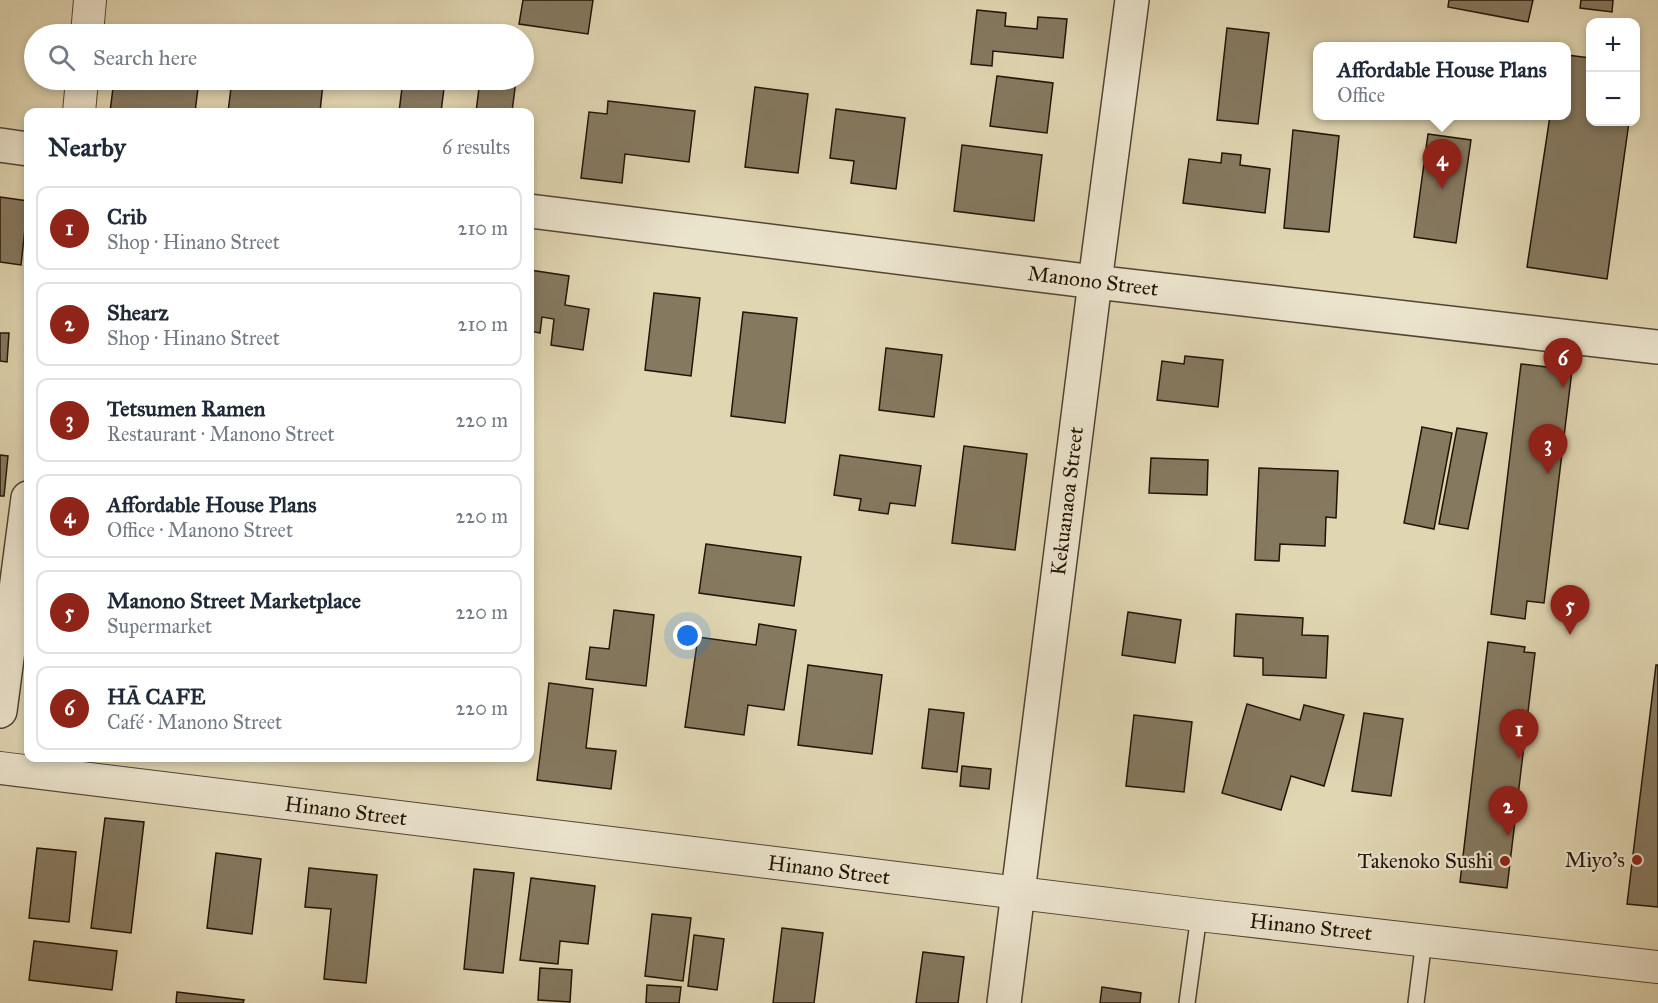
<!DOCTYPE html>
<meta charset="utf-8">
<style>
:root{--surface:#fff;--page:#f6f6f7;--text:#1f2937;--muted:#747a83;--line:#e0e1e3;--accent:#8f2418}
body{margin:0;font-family:"IM FELL Great Primer",serif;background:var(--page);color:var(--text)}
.controls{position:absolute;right:18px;top:18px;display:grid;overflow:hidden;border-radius:12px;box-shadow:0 3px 9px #0003}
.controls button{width:54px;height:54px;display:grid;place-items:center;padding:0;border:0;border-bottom:2px solid var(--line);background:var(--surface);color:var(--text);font:30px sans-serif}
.you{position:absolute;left:688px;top:636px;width:21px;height:21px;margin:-15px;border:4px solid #fff;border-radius:50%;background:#1a73e8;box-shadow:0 0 0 9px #1a73e833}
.badge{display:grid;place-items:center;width:39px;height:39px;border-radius:50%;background:var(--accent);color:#fff;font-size:20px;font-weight:700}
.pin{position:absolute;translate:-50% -50px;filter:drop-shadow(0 2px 3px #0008)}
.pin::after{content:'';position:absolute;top:32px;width:21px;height:18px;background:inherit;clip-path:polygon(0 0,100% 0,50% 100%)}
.popup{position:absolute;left:1313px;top:42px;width:258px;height:78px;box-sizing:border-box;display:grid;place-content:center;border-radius:12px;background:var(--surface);filter:drop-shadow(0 2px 4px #0005);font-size:20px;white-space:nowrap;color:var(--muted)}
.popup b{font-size:22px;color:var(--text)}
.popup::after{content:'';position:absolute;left:50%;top:100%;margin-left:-12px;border:12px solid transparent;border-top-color:var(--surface)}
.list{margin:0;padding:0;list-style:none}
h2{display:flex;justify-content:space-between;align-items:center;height:78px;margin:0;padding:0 24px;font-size:26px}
h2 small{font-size:20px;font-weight:400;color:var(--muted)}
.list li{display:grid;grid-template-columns:39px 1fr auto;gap:18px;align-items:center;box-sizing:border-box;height:84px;margin:0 12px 12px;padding:0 12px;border:2px solid var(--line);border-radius:12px}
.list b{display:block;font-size:22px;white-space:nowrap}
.list p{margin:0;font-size:20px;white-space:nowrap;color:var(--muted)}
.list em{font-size:20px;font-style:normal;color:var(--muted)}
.icon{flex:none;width:33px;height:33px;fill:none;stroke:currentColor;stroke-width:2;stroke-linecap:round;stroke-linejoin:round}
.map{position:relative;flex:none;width:1658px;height:1003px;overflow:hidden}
.search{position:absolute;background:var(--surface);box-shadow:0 3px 9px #0003;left:24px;top:24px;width:510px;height:66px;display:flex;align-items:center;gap:15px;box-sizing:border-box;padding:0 21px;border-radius:33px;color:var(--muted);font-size:22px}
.panel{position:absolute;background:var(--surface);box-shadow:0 3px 9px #0003;left:24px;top:108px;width:510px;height:654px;border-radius:12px}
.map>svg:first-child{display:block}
.building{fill:#857960;stroke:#221407;stroke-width:1.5}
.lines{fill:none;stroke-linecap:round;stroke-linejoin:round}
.service-casing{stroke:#524432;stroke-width:18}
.minor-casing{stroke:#524432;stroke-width:34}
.tertiary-casing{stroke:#524432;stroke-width:36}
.service{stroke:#ebe4cd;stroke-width:15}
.minor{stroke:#ebe4cd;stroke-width:32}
.tertiary{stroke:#ebe4cd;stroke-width:33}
.poi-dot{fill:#8f2418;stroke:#ebe4cd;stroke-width:2}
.labels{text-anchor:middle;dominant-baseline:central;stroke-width:4.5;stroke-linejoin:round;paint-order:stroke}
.street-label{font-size:21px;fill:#221407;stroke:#ebe4cd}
.poi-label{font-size:21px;fill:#221407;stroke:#ebe4cd;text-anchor:end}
</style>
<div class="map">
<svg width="1658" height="1003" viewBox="0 0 1658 1003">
<rect width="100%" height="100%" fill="#e0d6b2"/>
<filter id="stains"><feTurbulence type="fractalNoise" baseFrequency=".00333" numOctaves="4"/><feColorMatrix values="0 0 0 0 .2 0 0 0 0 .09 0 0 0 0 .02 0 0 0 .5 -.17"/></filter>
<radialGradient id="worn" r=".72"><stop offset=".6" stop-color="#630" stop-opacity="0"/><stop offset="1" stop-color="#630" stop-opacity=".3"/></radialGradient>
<path class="building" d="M523 0H593L588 34 519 24Z
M1449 0H1533L1528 22 1448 7Z
M1581 0H1613L1612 12 1580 8Z
M977 10 1006 13 1005 26 1037 29 1038 17 1067 19 1063 58 993 51 992 66 971 64Z
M409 27 451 32V34H408Z
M1227 28 1269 33 1258 124 1217 120Z
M1567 55 1590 58V122H1629L1607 279 1527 267 1550 116H1567Z
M997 76 1053 83 1047 133 990 126Z
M114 80H199L195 112H110Z
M232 80H297L323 83 320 112H228Z
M403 80H445L441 112H399Z
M480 80H516L512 112H476Z
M755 87 808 94 798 173 745 167Z
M608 101 695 111 689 162 625 154 622 183 581 178 589 112 607 114Z
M836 109 905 118 896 189 851 183 854 161 830 158Z
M1293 130 1339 136 1329 232 1284 228Z
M1428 134 1471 140 1456 243 1414 237Z
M962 145 1042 155 1034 221 954 211Z
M1222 153 1241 155 1240 165 1270 169 1265 213 1183 203 1189 159 1221 163Z
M0 197 28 201 21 265 0 262Z
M530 270 569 276 565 305 589 309 583 350 551 345 554 319 542 317 540 333 530 331Z
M654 293 700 298 691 376 645 370Z
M743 312 797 318 785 423 731 416Z
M0 333H9L7 362 0 361Z
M886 348 942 355 934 417 879 410Z
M1185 356 1223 360 1218 407 1157 400 1162 361 1184 364Z
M1521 364 1572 370 1544 603 1527 601 1525 619 1491 614Z
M1422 427 1452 433 1434 529 1404 523Z
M1457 428 1487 433 1468 529 1439 524Z
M964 446 1027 454 1015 550 952 543Z
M0 455 8 456 4 496H0Z
M840 455 921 466 915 506 890 503 888 514 859 510 861 499 834 495Z
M1151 458 1208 460 1207 495 1149 493Z
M1259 468 1338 471 1336 518 1326 517 1325 546 1280 544 1279 561 1255 560Z
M706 544 801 557 794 606 699 593Z
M614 610 654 615 646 686 586 679 590 647 609 649Z
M1128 612 1181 620 1175 663 1122 655Z
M1236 614 1303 618 1302 635 1328 636 1326 678 1263 675V658L1234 656Z
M759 624 796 630 784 710 748 705 744 735 685 727 698 637 756 645Z
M1488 642 1525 647 1524 652 1535 653 1507 888 1460 882Z
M808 665 882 675 872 754 798 745Z
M1656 665H1658V907L1627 904Z
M549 683 593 689 586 748 616 751 611 789 537 780Z
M1247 704 1300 720 1304 705 1344 715 1324 786 1291 776 1281 810 1222 793Z
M929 709 964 713 957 772 922 768Z
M1364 713 1403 719 1391 796 1352 791Z
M1134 715 1192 722 1184 792 1126 786Z
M962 766 991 769 989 789 960 786Z
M105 818 144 822 131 933 91 928Z
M37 848 76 852 69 922 29 918Z
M216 853 261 859 252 934 207 928Z
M309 868 377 875 366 983 324 979 331 909 305 907Z
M474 869 514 873 503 973 464 969Z
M531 878 595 886 588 944 560 941 558 964 520 960Z
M652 914 691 918 683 981 645 976Z
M782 928 823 933 814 1003H773Z
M694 935 724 939 717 990 688 986Z
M34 941 117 951 112 990 29 980Z
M923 952 964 957 958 1003H916Z
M540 968 572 970 570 1002 538 1000Z
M647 985 681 987 679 1003H646Z
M1102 987 1141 993 1140 1003H1100Z
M177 992 244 1000 243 1003H176Z"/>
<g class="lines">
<defs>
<path id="service" d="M1187 1003 1199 915
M1416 1003 1424 940"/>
<path id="minor" d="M87 34 90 0
M79 112 82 80
M0 768 1199 915 1658 967"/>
<path id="tertiary" d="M0 145 28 149
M530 211 1095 282 1658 347
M0 711 28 498
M1004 1003 1095 282 1132 0"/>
</defs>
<use href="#service" class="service-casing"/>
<use href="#minor" class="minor-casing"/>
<use href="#tertiary" class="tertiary-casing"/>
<use href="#service" class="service"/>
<use href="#minor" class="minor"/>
<use href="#tertiary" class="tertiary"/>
</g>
<g class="poi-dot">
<circle cx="1637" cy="860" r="6"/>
<circle cx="1505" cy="861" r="6"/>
</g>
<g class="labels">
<g class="street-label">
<text transform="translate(1093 281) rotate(7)">Manono Street</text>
<text transform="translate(1067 501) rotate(-83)">Kekuanaoa Street</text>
<text transform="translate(346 811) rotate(7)">Hinano Street</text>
<text transform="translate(829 870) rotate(7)">Hinano Street</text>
<text transform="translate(1311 927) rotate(6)">Hinano Street</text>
</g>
<g class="poi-label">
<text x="1625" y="860">Miyo’s</text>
<text x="1493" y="861">Takenoko Sushi</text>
</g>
</g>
<rect width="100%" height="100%" filter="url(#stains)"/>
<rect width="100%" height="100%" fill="url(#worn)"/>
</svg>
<div class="controls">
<button>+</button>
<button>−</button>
</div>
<div class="you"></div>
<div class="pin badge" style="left:1519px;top:759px">1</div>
<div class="pin badge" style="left:1508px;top:836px">2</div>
<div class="pin badge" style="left:1548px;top:474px">3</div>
<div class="pin badge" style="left:1442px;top:189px">4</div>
<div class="popup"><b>Affordable House Plans</b>Office</div>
<div class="pin badge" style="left:1570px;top:635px">5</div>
<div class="pin badge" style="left:1563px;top:388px">6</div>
<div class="search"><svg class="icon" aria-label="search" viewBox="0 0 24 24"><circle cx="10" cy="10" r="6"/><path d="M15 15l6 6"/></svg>Search here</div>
<section class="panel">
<h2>Nearby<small>6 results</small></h2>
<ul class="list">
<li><span class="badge">1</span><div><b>Crib</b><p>Shop · Hinano Street</p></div><em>210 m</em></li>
<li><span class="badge">2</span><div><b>Shearz</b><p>Shop · Hinano Street</p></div><em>210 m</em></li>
<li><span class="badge">3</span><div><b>Tetsumen Ramen</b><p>Restaurant · Manono Street</p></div><em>220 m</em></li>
<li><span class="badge">4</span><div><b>Affordable House Plans</b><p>Office · Manono Street</p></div><em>220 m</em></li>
<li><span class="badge">5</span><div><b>Manono Street Marketplace</b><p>Supermarket</p></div><em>220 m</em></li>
<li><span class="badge">6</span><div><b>HĀ CAFE</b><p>Café · Manono Street</p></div><em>220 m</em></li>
</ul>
</section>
</div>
